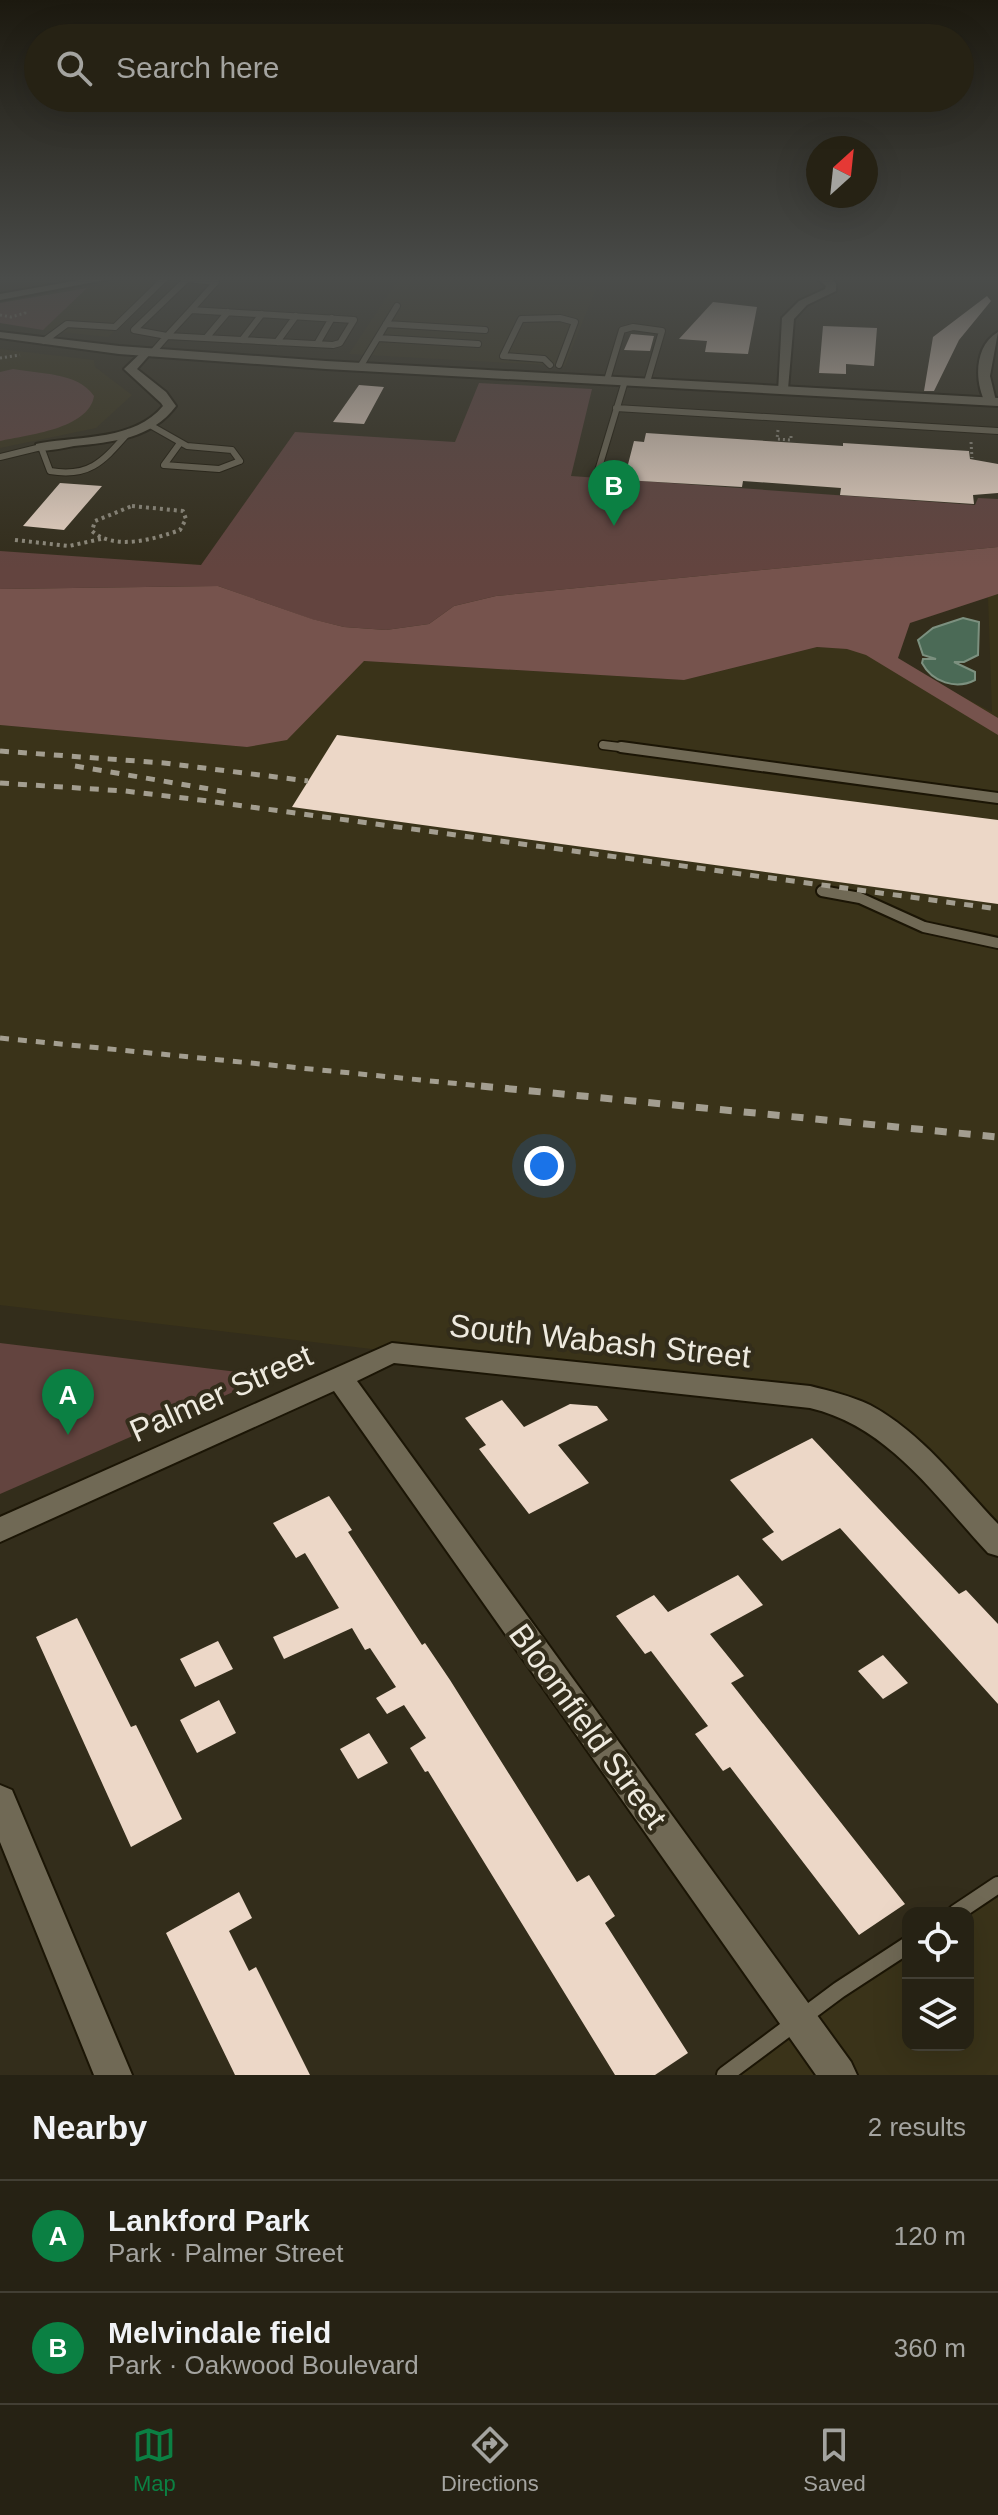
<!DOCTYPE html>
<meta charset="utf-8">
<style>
:root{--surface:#262214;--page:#2e2a1d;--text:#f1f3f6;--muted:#a4a4a0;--line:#423f34;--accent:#0b8043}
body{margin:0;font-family:Arial,sans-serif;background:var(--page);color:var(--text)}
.controls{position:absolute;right:24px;bottom:24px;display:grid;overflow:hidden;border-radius:16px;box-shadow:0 8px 32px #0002}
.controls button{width:72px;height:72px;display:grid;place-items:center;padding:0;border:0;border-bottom:2px solid var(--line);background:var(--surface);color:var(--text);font:40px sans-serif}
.compass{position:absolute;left:806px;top:136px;width:72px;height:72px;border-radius:50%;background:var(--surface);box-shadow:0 8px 32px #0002;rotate:27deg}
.you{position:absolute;left:544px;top:1166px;width:28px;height:28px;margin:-20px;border:6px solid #fff;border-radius:50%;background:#1a73e8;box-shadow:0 0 0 12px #1a73e833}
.badge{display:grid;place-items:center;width:52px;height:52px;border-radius:50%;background:var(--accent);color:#fff;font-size:26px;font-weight:700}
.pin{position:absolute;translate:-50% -66px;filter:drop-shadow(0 2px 4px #0008)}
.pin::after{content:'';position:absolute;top:42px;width:28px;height:24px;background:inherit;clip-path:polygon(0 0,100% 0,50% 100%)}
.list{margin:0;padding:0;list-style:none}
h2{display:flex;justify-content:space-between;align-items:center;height:104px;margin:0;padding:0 32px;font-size:34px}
h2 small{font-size:26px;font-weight:400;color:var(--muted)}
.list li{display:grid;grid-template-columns:52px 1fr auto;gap:24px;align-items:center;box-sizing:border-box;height:112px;padding:0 32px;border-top:2px solid var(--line)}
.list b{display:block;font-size:30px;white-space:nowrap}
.list p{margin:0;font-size:26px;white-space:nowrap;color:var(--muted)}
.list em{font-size:26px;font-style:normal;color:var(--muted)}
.icon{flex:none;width:44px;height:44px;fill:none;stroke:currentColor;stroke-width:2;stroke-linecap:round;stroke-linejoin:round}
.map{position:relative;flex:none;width:998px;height:2075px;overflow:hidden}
.search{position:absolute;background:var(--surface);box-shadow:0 8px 32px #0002;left:24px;right:24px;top:24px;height:88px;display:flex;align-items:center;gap:20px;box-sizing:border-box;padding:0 28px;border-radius:44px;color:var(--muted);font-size:30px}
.sheet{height:328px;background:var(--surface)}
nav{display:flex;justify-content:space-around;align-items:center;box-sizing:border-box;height:112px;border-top:2px solid var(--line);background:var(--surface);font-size:22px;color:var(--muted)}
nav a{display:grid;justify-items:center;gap:4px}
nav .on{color:var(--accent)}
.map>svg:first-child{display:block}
.built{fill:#3a3319}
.green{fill:#63443f}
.forest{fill:#76534d}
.water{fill:#4b6a56;stroke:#7c907f;stroke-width:2}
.building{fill:#ecd7c7}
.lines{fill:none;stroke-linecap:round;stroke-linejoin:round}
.service-far3-casing{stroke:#1b1505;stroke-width:8}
.service-far2-casing{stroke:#1b1505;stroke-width:11}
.service-far1-casing{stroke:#1b1505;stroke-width:14}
.service-casing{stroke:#1b1505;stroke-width:20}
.minor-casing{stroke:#1b1505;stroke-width:4}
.secondary-casing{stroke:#1b1505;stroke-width:4}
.path-far1{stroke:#908b7d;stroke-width:3;stroke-dasharray:2 3;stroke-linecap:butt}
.path{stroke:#908b7d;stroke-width:4;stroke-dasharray:3 4;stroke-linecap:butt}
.service-far3{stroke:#706955;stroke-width:6}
.service-far2{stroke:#706955;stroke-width:8}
.service-far1{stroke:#706955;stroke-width:10}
.service{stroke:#706955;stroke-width:16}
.minor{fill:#706955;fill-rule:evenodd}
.secondary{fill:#706955;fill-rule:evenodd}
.rail-far1{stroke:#a39e90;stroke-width:5;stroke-dasharray:9 9;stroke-linecap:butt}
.rail{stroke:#a39e90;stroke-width:7;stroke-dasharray:12 12;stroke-linecap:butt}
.labels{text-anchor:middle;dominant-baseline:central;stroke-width:8;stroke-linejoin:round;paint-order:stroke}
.near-street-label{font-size:32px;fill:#eeeadf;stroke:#332d1b}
</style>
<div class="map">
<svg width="998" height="2075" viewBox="0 0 998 2075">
<rect width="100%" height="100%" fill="#332d1b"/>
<path class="built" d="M142 278H170L108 337 43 330 87 288Z
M399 278H443L597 286 565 366 349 354Z
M0 349 94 360 95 367 132 395 96 428 0 448Z
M998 594V1544L844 1405 0 1305V725L247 747 364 661 684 680 817 647 874 650 992 712 988 597Z
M998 1885V2075H725L908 1945V2045H968V1913Z"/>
<path class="green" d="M87 288 43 330 0 323V303Z
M13 369C39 374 78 372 94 396 89 429 27 435 0 441V372Z
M479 383 592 389 571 476 975 505 978 498 998 499V547L496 596 454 606 429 624 386 630 344 627 311 619 218 586 0 589V551L201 565 295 432 455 442Z
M0 1343 270 1376 0 1494Z"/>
<path class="forest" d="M998 547V594L910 623 898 658 998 718V735L866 655 847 649 817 647 684 680 364 661 287 740 247 747 0 725V589L218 586 312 619 344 627 386 630 429 624 454 606 496 596Z"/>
<path class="water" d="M963 618 979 622 978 655 964 662H954L975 672V680C956 690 932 682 922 663L923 659H936L923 655 918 640 933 628Z"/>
<path class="building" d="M987 296 991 301 959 340 934 391H924L933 337Z
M713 302 757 307 748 354 705 352 707 341 679 339Z
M823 326 877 328 874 366 846 364V374L819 373Z
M631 334 654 336 650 351 624 350Z
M359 385 384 387 364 424 333 422Z
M646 433 843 446V443L969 451 970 459 998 464V493L973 495 974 504 840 495 841 488 743 481 742 487 624 480 634 441 644 442Z
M60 483 102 486 64 530 23 526Z
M337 735 998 820V904L292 807Z
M502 1400 524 1427 570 1404 597 1406 608 1420 558 1445 589 1483 529 1514 479 1449 486 1445 465 1418Z
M812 1438 959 1594 966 1590 998 1624V1704L840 1528 782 1561 762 1539 774 1532 730 1480Z
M329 1496 352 1530 348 1532 422 1645 425 1643 450 1680 577 1882 589 1875 615 1916 605 1923 688 2053 655 2075H615L428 1771 425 1772 410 1748 426 1738 404 1705 387 1714 376 1698 396 1687 370 1648 365 1650 352 1628 284 1659 273 1637 339 1608 305 1553 296 1558 273 1523Z
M738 1575 763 1605 710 1634 744 1676 731 1683 905 1904 859 1935 730 1767 723 1771 695 1734 708 1726 651 1651 645 1654 616 1616 654 1595 668 1612Z
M77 1618 131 1727 136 1725 182 1819 131 1847 36 1637Z
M218 1641 233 1669 195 1687 180 1659Z
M883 1655 908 1683 883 1699 858 1671Z
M219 1700 236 1733 197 1753 180 1720Z
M369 1733 388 1763 358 1779 340 1749Z
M239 1892 252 1918 229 1931 249 1971 256 1967 310 2075H235L166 1933Z"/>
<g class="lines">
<defs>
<path id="service-far3" d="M187 279 216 282 191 310 354 320 340 343 333 345 167 336 134 330Z
M386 324 485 330
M167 336 191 310
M206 338 228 312
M378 338 478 344
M242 340 262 314
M44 341 67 324 115 327 165 278
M277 342 296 316
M317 344 332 318
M152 353 167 336
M550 365 544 359 503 356 521 319 560 318 575 322 559 365
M360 367 397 306
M607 380 622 330 633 327 662 331 647 382
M616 408 998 431
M150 425 187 446 232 450 240 461 219 469 164 465 180 443
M0 457 41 447 50 471C91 478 104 460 129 432
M597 474 625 381"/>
<path id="service-far2" d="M603 745 636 749"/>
<path id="service-far1" d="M621 747 998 798
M822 891 860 898 924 927 998 943"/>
<path id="service" d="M956 1913 998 1885
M725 2075 839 1990 908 1945"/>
<path id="minor" d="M91 278H115L0 300V294Z
M816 278H829L836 283V291L807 305 794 319 788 389 778 392 782 318 799 301 825 289 826 286Z
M998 332 990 376 996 401 990 405 986 404C974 382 974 346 998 332Z
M146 348 152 352 137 369 166 392 176 406C152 439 112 442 74 446 62 448 48 452 36 450V444L41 443C81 436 135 440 163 406L161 403 124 369Z
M392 1343 810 1386C830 1391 851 1396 870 1405 921 1432 959 1483 998 1524V1556L988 1553C936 1497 888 1426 810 1408L394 1363 357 1381 851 2062 857 2075H816L334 1391 0 1542V1517Z
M0 1785 12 1790 132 2075H94L0 1842Z"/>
<path id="secondary" d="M0 332 119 346 326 361 998 398V406L326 369 119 354 0 338Z"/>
</defs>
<use href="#service-far3" class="service-far3-casing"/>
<use href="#service-far2" class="service-far2-casing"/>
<use href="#service-far1" class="service-far1-casing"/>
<use href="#service" class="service-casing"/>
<use href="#minor" class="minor-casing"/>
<use href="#secondary" class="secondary-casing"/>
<path class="path-far1" d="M0 315 11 317 25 313 24 309
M0 358 20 355
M778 430 777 439 791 440V433
M971 442 972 458"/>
<path class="path" d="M132 506 183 511 186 519 180 530C155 539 114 551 92 531L95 521Z
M15 540 69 546 101 539"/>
<use href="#service-far3" class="service-far3"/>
<use href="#service-far2" class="service-far2"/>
<use href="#service-far1" class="service-far1"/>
<use href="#service" class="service"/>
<use href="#minor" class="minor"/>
<use href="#secondary" class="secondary"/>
<path class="rail-far1" d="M0 751 164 763 308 781
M75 766 233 793
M0 783 125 791 200 800 998 909
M0 1038 501 1088"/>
<path class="rail" d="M481 1086 998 1137"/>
</g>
<linearGradient id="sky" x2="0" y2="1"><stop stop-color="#1c190f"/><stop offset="0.49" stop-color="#4a4c4a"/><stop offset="1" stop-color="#4a4c4a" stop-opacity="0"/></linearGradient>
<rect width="998" height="569" fill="url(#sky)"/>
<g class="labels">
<g class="near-street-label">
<text transform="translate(600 1341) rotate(6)">South Wabash Street</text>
<text transform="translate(221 1393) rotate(-24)">Palmer Street</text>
<text transform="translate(588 1726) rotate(54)">Bloomfield Street</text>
</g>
</g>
</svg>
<div class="controls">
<button><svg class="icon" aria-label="locate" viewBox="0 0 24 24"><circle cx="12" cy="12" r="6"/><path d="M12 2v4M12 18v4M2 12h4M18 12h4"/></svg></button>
<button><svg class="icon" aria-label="layers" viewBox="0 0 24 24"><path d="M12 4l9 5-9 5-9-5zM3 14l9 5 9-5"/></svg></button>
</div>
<svg class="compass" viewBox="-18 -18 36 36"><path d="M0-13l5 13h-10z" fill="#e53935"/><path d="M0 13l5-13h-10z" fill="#a4a4a0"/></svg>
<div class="you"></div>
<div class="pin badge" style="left:68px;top:1435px">A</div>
<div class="pin badge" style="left:614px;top:526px">B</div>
<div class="search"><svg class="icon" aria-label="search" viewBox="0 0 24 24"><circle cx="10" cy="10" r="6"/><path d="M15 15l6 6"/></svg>Search here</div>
</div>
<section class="sheet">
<h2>Nearby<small>2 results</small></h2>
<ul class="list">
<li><span class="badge">A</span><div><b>Lankford Park</b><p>Park · Palmer Street</p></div><em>120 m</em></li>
<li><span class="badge">B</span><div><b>Melvindale field</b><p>Park · Oakwood Boulevard</p></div><em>360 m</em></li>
</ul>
</section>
<nav>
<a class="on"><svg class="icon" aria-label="map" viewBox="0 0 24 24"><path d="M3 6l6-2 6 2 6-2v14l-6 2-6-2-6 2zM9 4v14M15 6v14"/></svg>Map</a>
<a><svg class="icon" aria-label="directions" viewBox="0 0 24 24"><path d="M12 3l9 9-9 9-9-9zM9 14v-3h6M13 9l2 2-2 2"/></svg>Directions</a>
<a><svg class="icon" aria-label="saved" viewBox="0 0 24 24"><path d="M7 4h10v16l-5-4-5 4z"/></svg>Saved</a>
</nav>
